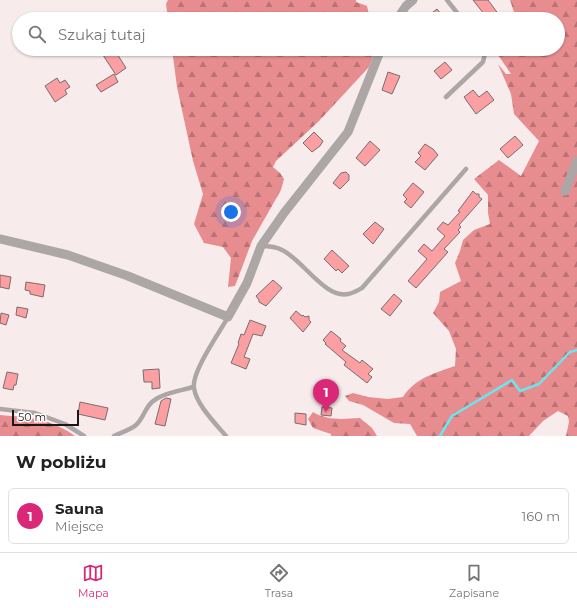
<!DOCTYPE html>
<html lang="pl">
<meta charset="utf-8">
<style>
:root{--surface:#fff;--page:#f6f6f6;--text:#222;--muted:#767676;--line:#e0e0e0;--accent:#db2777}
body{margin:0;font-family:Montserrat,sans-serif;background:var(--page);color:var(--text)}
.scale{position:absolute;left:12px;bottom:10px;width:67px;box-sizing:border-box;padding-left:4px;border:2px solid #1b1717;border-top:0;font-size:11px;line-height:14px;white-space:nowrap;color:#1b1717;-webkit-text-stroke:3px #fff;paint-order:stroke}
.you{position:absolute;left:231px;top:212px;width:14px;height:14px;margin:-10px;border:3px solid #fff;border-radius:50%;background:#1a73e8;box-shadow:0 0 0 6px #1a73e833}
.badge{display:grid;place-items:center;width:26px;height:26px;border-radius:50%;background:var(--accent);color:#fff;font-size:13px;font-weight:700}
.pin{position:absolute;translate:-50% -33px;filter:drop-shadow(0 1px 2px #0008)}
.pin::after{content:'';position:absolute;top:21px;width:14px;height:12px;background:inherit;clip-path:polygon(0 0,100% 0,50% 100%)}
.list{margin:0;padding:0;list-style:none}
h2{display:flex;justify-content:space-between;align-items:center;height:52px;margin:0;padding:0 16px;font-size:17px}
h2 small{font-size:13px;font-weight:400;color:var(--muted)}
.list li{display:grid;grid-template-columns:26px 1fr auto;gap:12px;align-items:center;box-sizing:border-box;height:56px;margin:0 8px 8px;padding:0 8px;border:1px solid var(--line);border-radius:6px}
.list b{display:block;font-size:15px;white-space:nowrap}
.list p{margin:0;font-size:13px;white-space:nowrap;color:var(--muted)}
.list em{font-size:13px;font-style:normal;color:var(--muted)}
.icon{flex:none;width:22px;height:22px;fill:none;stroke:currentColor;stroke-width:2;stroke-linecap:round;stroke-linejoin:round}
.map{position:relative;flex:none;width:577px;height:436px;overflow:hidden}
.search{position:absolute;background:var(--surface);box-shadow:0 1px 3px #0004;left:12px;right:12px;top:12px;height:44px;display:flex;align-items:center;gap:10px;box-sizing:border-box;padding:0 14px;border-radius:22px;color:var(--muted);font-size:15px}
.sheet{height:116px;background:var(--surface)}
nav{display:flex;justify-content:space-around;align-items:center;box-sizing:border-box;height:56px;border-top:1px solid var(--line);background:var(--surface);font-size:11px;color:var(--muted)}
nav a{display:grid;justify-items:center;gap:2px}
nav .on{color:var(--accent)}
.map>svg:first-child{display:block}
.forest{fill:url(#forest-firs)}
.lines{fill:none;stroke-linecap:round;stroke-linejoin:round}
.stream{stroke:#6be6ef;stroke-width:2.5}
.building{fill:#fb9fa2;stroke:#796d6d}
.lane{stroke:#aca6a6;stroke-width:4.5}
.street{stroke:#aca6a6;stroke-width:9}
</style>
<div class="map">
<svg width="577" height="436" viewBox="0 0 577 436">
<defs>
<pattern id="forest-firs" width="22" height="20" patternUnits="userSpaceOnUse"><rect width="22" height="20" fill="#e78d90"/><path d="M5 1l3.5 6h-7zM16 11l3.5 6h-7z" fill="#ba7275"/></pattern>
</defs>
<rect width="100%" height="100%" fill="#f8ebeb"/>
<path class="forest" d="M168 0H356V2L367 6 370 19H168L166 4Z
M510 0H577V436H566L569 422 568 416 558 411 543 421 529 436H417L410 424 394 423 363 405 349 401 345 396 353 393 368 397 388 399 403 397C415 378 435 373 455 366L456 349 449 331 433 313 439 302 440 292 461 281 455 263 460 251 463 240 474 230 490 224 488 213V195L474 179 499 160 521 176 539 141 514 114 511 94 498 64 506 74H511L494 49H558V19H515V15Z
M172 49H376L369 67 319 121 276 161 273 167 280 173 284 179 281 190 252 241 235 286 228 287 231 258 223 247 204 243 194 224 203 194 193 161 177 87Z
M313 412C328 421 343 419 360 418L372 428 377 436H331V434L313 428 308 419Z
M0 415C30 418 50 418 75 436H0Z"/>
<g class="lines">
<path class="stream" d="M440 436 452 416 512 380 520 391 539 384 570 352 577 350"/>
</g>
<path class="building" d="M473 0H488L502 19H488Z
M437 9 445 19H424Z
M105 49H114L126 68 116 75 101 52Z
M445 62 452 70 441 79 434 71Z
M388 72 400 76 392 94 382 90Z
M114 74 118 82 101 92 96 85Z
M57 78 60 83 65 80 70 87 65 90 67 94 55 102 45 86Z
M473 90 479 97 487 91 494 100 476 114 464 97Z
M314 132 323 141 320 146 312 152 303 143Z
M515 136 523 145 508 158 500 149Z
M370 141 380 150 365 166 356 158Z
M425 144 433 149 438 155 425 170 415 162 421 156 418 153Z
M346 172 349 175V180L340 189 333 183 341 173Z
M413 183 424 192 411 208 404 202 407 199 403 195Z
M473 191 476 194H479V197L482 199 459 225 461 227 458 230 460 232 444 249 448 252 416 288 408 281 427 259 418 251 424 244 432 251 445 236 437 229 443 222 448 225 460 212 458 211Z
M375 222 384 229 373 244 363 234Z
M332 250 349 266 342 273 338 269 336 271 324 259Z
M0 275 11 277 9 289 0 287Z
M273 280 282 288 266 306 259 302V300L256 296Z
M26 282 45 285 43 297 30 294V291L25 290Z
M394 294 402 301 390 316 381 309Z
M17 307 28 309 26 318 16 315Z
M296 311 302 316 303 315 305 317 309 316V320L311 322 303 332 290 318Z
M1 313 9 315 6 325 0 323Z
M250 320 266 326 262 336 253 334 244 357 250 359 246 369 231 363 239 344 238 343 241 334 244 335Z
M331 331 341 339 340 341 346 346 342 350 360 363 362 360 373 369 368 374 372 377 367 383 344 365 346 362 325 344 326 343 323 340Z
M159 369 160 388 152 389V382H144L143 370Z
M7 372 18 374 16 385H14L13 390 3 388Z
M166 398 171 399 165 426 155 424 161 401Z
M80 402 108 408 105 420 78 414Z
M322 407 332 408 331 416 321 415Z
M295 413 306 414V425L295 423Z"/>
<g class="lines">
<path class="lane" d="M447 0 462 19
M446 97 483 62 486 49
M261 246C268 246 275 246 282 250 302 259 325 299 348 294 354 293 358 290 362 288L466 169
M0 409 35 413 65 424 84 436
M114 436C120 433 130 430 136 425 143 419 145 408 152 402 163 393 180 391 193 387
M226 436C215 423 196 404 194 388 191 372 220 332 228 317"/>
<path class="street" d="M397 19 406 6 413 0
M565 191 577 161
M0 239 68 255 128 276 228 317 247 283 261 246 284 213 348 132 381 49"/>
</g>
</svg>
<div class="scale">50 m</div>
<div class="you"></div>
<div class="pin badge" style="left:326px;top:412px">1</div>
<div class="search"><svg class="icon" aria-label="search" viewBox="0 0 24 24"><circle cx="10" cy="10" r="6"/><path d="M15 15l6 6"/></svg>Szukaj tutaj</div>
</div>
<section class="sheet">
<h2>W pobliżu<small></small></h2>
<ul class="list">
<li><span class="badge">1</span><div><b>Sauna</b><p>Miejsce</p></div><em>160 m</em></li>
</ul>
</section>
<nav>
<a class="on"><svg class="icon" aria-label="map" viewBox="0 0 24 24"><path d="M3 6l6-2 6 2 6-2v14l-6 2-6-2-6 2zM9 4v14M15 6v14"/></svg>Mapa</a>
<a><svg class="icon" aria-label="directions" viewBox="0 0 24 24"><path d="M12 3l9 9-9 9-9-9zM9 14v-3h6M13 9l2 2-2 2"/></svg>Trasa</a>
<a><svg class="icon" aria-label="saved" viewBox="0 0 24 24"><path d="M7 4h10v16l-5-4-5 4z"/></svg>Zapisane</a>
</nav>
